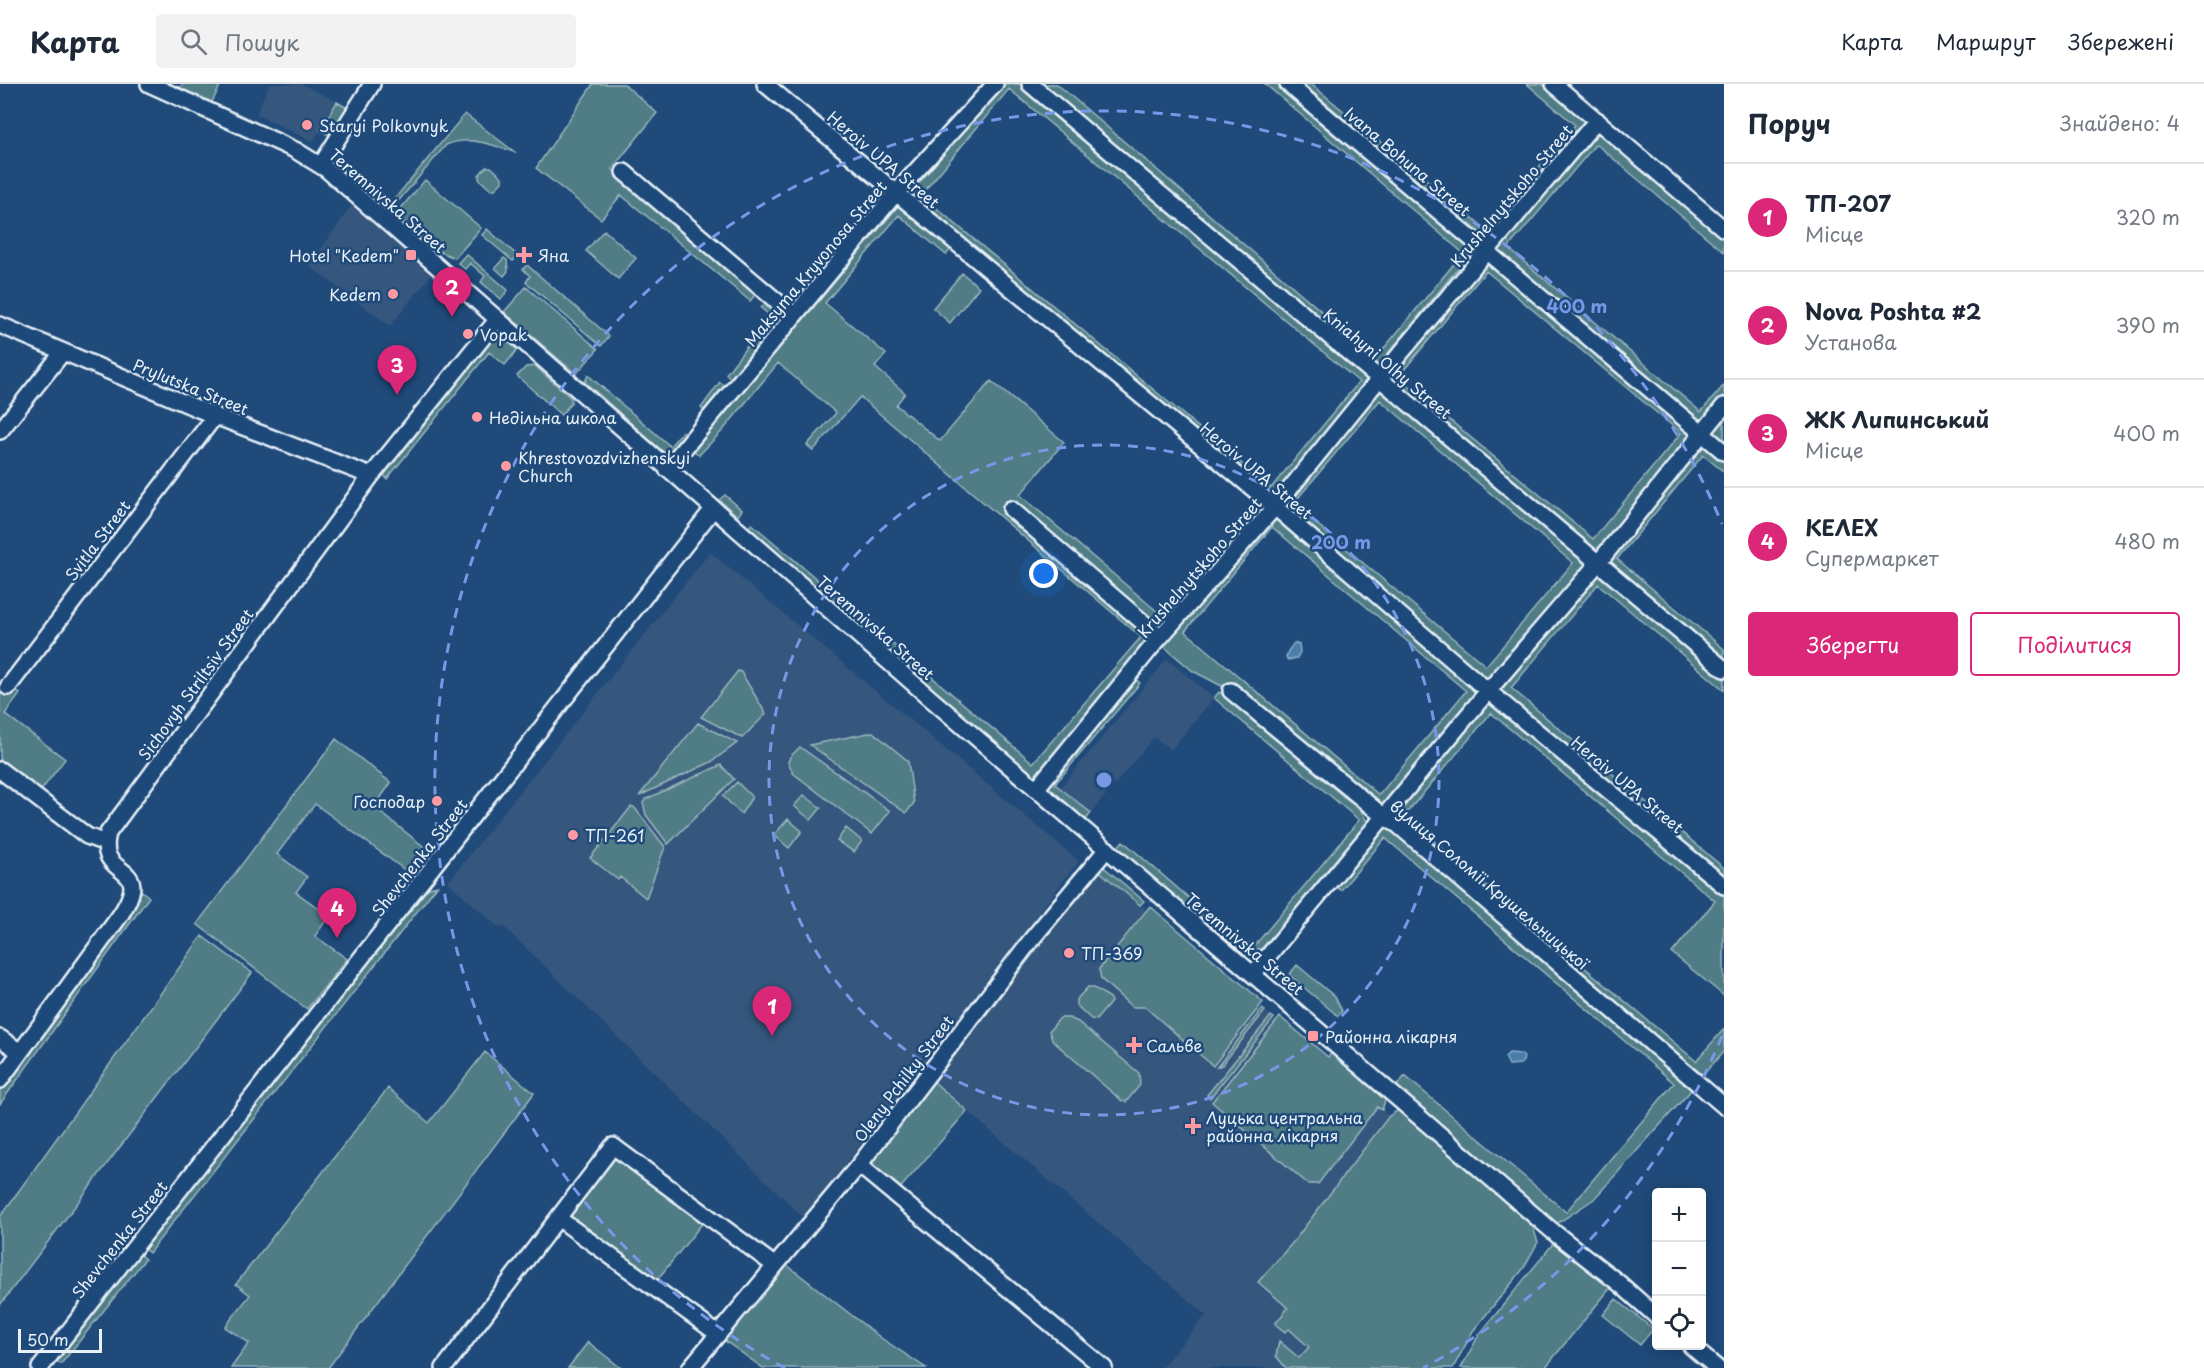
<!DOCTYPE html>
<html lang="uk">
<meta charset="utf-8">
<style>
:root{--surface:#fff;--page:#f2f2f3;--text:#1f2937;--muted:#747a83;--line:#e0e1e3;--accent:#db2777}
body{margin:0;font-family:"Playpen Sans",sans-serif;background:var(--page);color:var(--text)}
.controls{position:absolute;right:18px;bottom:18px;display:grid;overflow:hidden;border-radius:6px;box-shadow:0 3px 15px #0003}
.controls button{width:54px;height:54px;display:grid;place-items:center;padding:0;border:0;border-bottom:2px solid var(--line);background:var(--surface);color:var(--text);font:30px sans-serif}
.scale{position:absolute;left:18px;bottom:15px;width:84px;box-sizing:border-box;padding-left:6px;border:3px solid #e8f1f8;border-top:0;font-size:16px;line-height:21px;white-space:nowrap;color:#e8f1f8;-webkit-text-stroke:4px #1f4a7a;paint-order:stroke}
.you{position:absolute;left:1044px;top:490px;width:21px;height:21px;margin:-15px;border:4px solid #fff;border-radius:50%;background:#1a73e8;box-shadow:0 0 0 9px #1a73e833}
.badge{display:grid;place-items:center;width:39px;height:39px;border-radius:50%;background:var(--accent);color:#fff;font-size:20px;font-weight:700}
.pin{position:absolute;translate:-50% -50px;filter:drop-shadow(0 2px 3px #0008)}
.pin::after{content:'';position:absolute;top:32px;width:21px;height:18px;background:inherit;clip-path:polygon(0 0,100% 0,50% 100%)}
.list{margin:0;padding:0;list-style:none}
h2{display:flex;justify-content:space-between;align-items:center;height:78px;margin:0;padding:0 24px;font-size:26px}
h2 small{font-size:20px;font-weight:400;color:var(--muted)}
.list li{display:grid;grid-template-columns:39px 1fr auto;gap:18px;align-items:center;box-sizing:border-box;height:108px;padding:0 24px;border-top:2px solid var(--line)}
.list b{display:block;font-size:22px;white-space:nowrap}
.list p{margin:0;font-size:20px;white-space:nowrap;color:var(--muted)}
.list em{font-size:20px;font-style:normal;color:var(--muted)}
.actions{display:flex;gap:12px;padding:18px 24px}
.actions a{flex:1;padding:14px 0;border:2px solid var(--accent);border-radius:6px;text-align:center;font-size:21px;color:var(--accent)}
.actions .main{background:var(--accent);color:#fff}
.icon{flex:none;width:33px;height:33px;fill:none;stroke:currentColor;stroke-width:2;stroke-linecap:round;stroke-linejoin:round}
.map{position:relative;flex:none;width:1724px;height:1284px;overflow:hidden}
header{display:flex;align-items:center;gap:36px;box-sizing:border-box;height:84px;padding:0 30px;background:var(--surface);border-bottom:2px solid var(--line)}
header strong{font-size:28px}
nav{display:flex;gap:33px;margin-inline-start:auto;font-size:21px}
.search{width:420px;height:54px;background:var(--page);display:flex;align-items:center;gap:15px;box-sizing:border-box;padding:0 21px;border-radius:6px;color:var(--muted);font-size:22px}
main{display:flex}
aside{flex:1;background:var(--surface)}
.map>svg:first-child{display:block}
.built{fill:#34567d}
.green{fill:#4f7c85;stroke:#9cb6be;stroke-width:1.5;fill-rule:evenodd}
.water{fill:#4a7da8;stroke:#89abc8;stroke-width:1.5}
.lines{fill:none;stroke-linecap:round;stroke-linejoin:round}
.minor-casing{stroke:#e8f1f8;stroke-width:20}
.minor{stroke:#1f4a7a;stroke-width:15}
.ring{fill:none;stroke:#7897e6;stroke-width:3;stroke-dasharray:10 8}
.poi-dot{fill:#ff9aa2;stroke:#1f4a7a;stroke-width:2}
.labels{text-anchor:middle;dominant-baseline:central;stroke-width:5;stroke-linejoin:round;paint-order:stroke}
.poi-label{font-size:16px;fill:#e8f1f8;stroke:#1f4a7a;text-anchor:start}
.street-label{font-size:16px;fill:#e8f1f8;stroke:#1f4a7a}
.centre{fill:#7897e6;stroke:#1f4a7a;stroke-width:3}
.ring-label{font-size:18px;text-anchor:middle;font-weight:bold;fill:#7897e6;stroke:#1f4a7a;stroke-width:5;stroke-linejoin:round;paint-order:stroke}
</style>
<header>
<strong>Карта</strong>
<div class="search"><svg class="icon" aria-label="search" viewBox="0 0 24 24"><circle cx="10" cy="10" r="6"/><path d="M15 15l6 6"/></svg>Пошук</div>
<nav><a>Карта</a><a>Маршрут</a><a>Збережені</a></nav>
</header>
<main>
<div class="map">
<svg width="1724" height="1284" viewBox="0 0 1724 1284">
<rect width="100%" height="100%" fill="#1f4a7a"/>
<filter id="ink" filterUnits="userSpaceOnUse"><feTurbulence type="fractalNoise" baseFrequency=".0167" numOctaves="2"/><feDisplacementMap in="SourceGraphic" scale="12" xChannelSelector="R" yChannelSelector="G"/><feConvolveMatrix kernelMatrix="1 2 1 2 8 2 1 2 1" color-interpolation-filters="sRGB"/></filter>
<g filter="url(#ink)">
<path class="built" d="M269 0H302L337 18 313 58 256 30Z
M352 121 432 190 390 242 309 182Z
M710 468 1079 777 804 1134 503 842 500 845 448 798Z
M1167 575 1214 614 1171 666 1154 653 1091 729 1060 704Z
M1099 786 1538 1158 1431 1284H1161L1206 1231 933 998Z"/>
<path class="green" d="M182 0H221L211 20 180 6Z
M593 0H624L657 29 612 85 759 206 750 217 621 111 601 135 536 84Z
M1002 0H1020L1373 296 1273 415 909 111ZM1009 5 1359 298 1271 404 921 111Z
M1039 0H1057L1376 274 1463 169 1265 0H1278L1473 166 1376 284Z
M1303 0H1311L1486 145 1575 41 1527 0H1542L1586 37 1489 156Z
M337 18 349 25 332 53 320 46Z
M465 30 516 69C494 61 469 51 446 61L395 121 385 123 334 77 336 72 392 118Z
M1595 46 1724 156V168L1596 60 1508 164 1701 328 1724 301V313L1701 341 1494 166Z
M486 83H491L502 93V98L495 105 491 106 479 95V91Z
M425 96 481 144 455 174 436 166 395 131Z
M899 121 951 165 946 171 899 131 825 219 886 270 875 283 905 309 896 321 940 357 991 297 1064 358 1020 411 1165 534 1157 545 1154 555 1038 696 746 446 752 440 1033 679 1141 553 860 313 813 367 807 361 836 329 778 279 724 345 699 371 692 365 717 339Z
M487 145 518 172 513 177 482 151Z
M604 146 636 174 618 195 586 167Z
M466 170 508 206 501 215 481 198 485 192 470 179 465 185 458 179Z
M504 174 507 176 508 187 504 192 495 184Z
M1487 177 1694 352 1598 471 1388 293ZM1486 187 1681 349 1593 455 1398 293Z
M527 181 609 252 601 262 526 198 530 192 523 185Z
M962 189 979 203 950 239 933 224Z
M526 203 598 265 576 290 504 228Z
M764 221 782 234 734 297 726 290 770 232 761 224Z
M494 250 501 252 517 266 505 281 489 268 387 395 384 391 486 264Z
M535 282 571 314V319L561 331 517 292 526 283Z
M588 291 670 362 683 347 688 351 669 373 585 298Z
M720 298 728 304 707 328 701 324Z
M1378 303 1587 478 1488 597 1280 421ZM1380 316 1573 479 1486 582 1293 420Z
M1724 328V362L1707 349Z
M1702 356 1724 374V388L1703 371 1617 475 1724 565V579L1605 477Z
M725 411 742 426 738 432 719 416Z
M1273 430 1480 606 1382 723 1248 609 1243 613 1193 587 1161 560ZM1272 443 1466 607 1379 711 1185 547Z
M1598 486 1724 594V606L1598 500 1511 604 1724 784V795L1496 608Z
M738 587 741 588 766 630 742 654 701 633Z
M1134 594 1140 599 1055 700 1091 729 1086 736 1045 702Z
M3 597 20 610 5 630 65 675 40 708 0 678V600Z
M1219 608 1362 728 1367 738 1364 745 1264 864C1234 871 1226 856 1206 838L1203 840 1116 765 1123 757 1240 858 1256 860 1359 736 1214 614Z
M1490 614 1724 810V912L1672 869 1715 817 1491 629 1404 732 1696 977 1724 945V967L1703 991 1392 731Z
M698 639 737 659 711 678 639 712Z
M873 648 908 677 914 719 906 729 810 661Z
M336 655 391 699 374 723 432 769 413 792 315 720 277 770 307 793 296 808 329 832 315 852 347 875 307 925 197 840Z
M800 663 890 727 872 750 793 689 788 678 790 673Z
M721 681 734 695 668 760 646 731 643 719 646 715Z
M737 698 752 713 741 730 723 712Z
M804 711 821 724 811 736 794 722Z
M631 723H634L665 763 646 814 620 793 618 796 590 774Z
M788 735 802 747 789 764 774 751Z
M1386 741 1694 1003 1594 1115 1555 1141 1395 1004 1405 992 1566 1128 1674 999 1385 754 1341 806 1333 801Z
M846 744 862 757 854 768 837 757Z
M1099 779 1144 817 1140 821 1098 786 934 998 967 1027 897 1108C885 1097 868 1089 875 1071Z
M437 802 149 1169 144 1165 426 805Z
M142 807 149 813 0 1020V1005Z
M1156 815 1268 911 1266 914 1154 818Z
M1150 822 1263 918 1213 982 1145 923H1132L1101 895 1099 885Z
M202 852 252 889 0 1221V1133Z
M1297 881 1335 913 1342 927 1338 932 1289 891Z
M1088 903H1092L1109 913 1111 918 1096 936 1091 935 1076 921V916Z
M1262 925 1265 927 1222 981 1217 983Z
M1271 932 1274 934 1210 1014 1207 1011Z
M1280 933 1328 973 1334 965 1387 1010 1382 1026 1377 1023 1318 1100H1308L1212 1018Z
M1060 934H1069L1078 938 1139 989 1140 1001 1126 1018 1122 1017 1053 957 1049 947Z
M485 968 534 1009 328 1284H231L249 1259 225 1243 250 1211 236 1200 388 1004 429 1039Z
M1403 1023 1529 1132 1538 1158 1523 1185 1473 1247 1453 1284H1286L1276 1272 1279 1257 1299 1274 1309 1263 1289 1245 1285 1248 1275 1240 1288 1224 1258 1198 1294 1157 1389 1032Z
M614 1070 705 1136 657 1196 564 1134Z
M1556 1156 1612 1202 1545 1284H1461L1479 1251Z
M139 1170 145 1175 61 1280 56 1276Z
M783 1178 881 1254 926 1284H763L721 1254Z
M1616 1215 1653 1245 1640 1261 1603 1231Z
M588 1258 621 1284H568Z"/>
<path class="water" d="M1294 559 1299 560 1300 568 1297 574 1288 576 1286 574 1288 567Z
M1509 969 1520 970 1524 973 1523 977 1520 980 1509 981 1505 973Z"/>
<g class="lines">
<defs>
<path id="minor" d="M149 0 295 66 326 85 930 614 1556 1150 1620 1200 1656 1232
M765 0 1275 423 1488 607 1724 802
M1030 0 1724 585
M1288 0 1724 368
M1554 0 1724 145
M321 81 372 0
M624 88 793 231
M0 241 215 332 371 392
M0 347 63 268
M667 385 896 109 995 0
M1011 425 1160 553
M8 603 215 332
M1231 607 1383 732 1398 741 1724 1022
M0 686 87 752 105 759
M1036 705 1155 559 1275 423 1379 295 1597 36
M1253 890 1488 607 1599 478 1724 322
M0 954 20 968
M0 996 119 833C158 774 95 799 108 749L371 392 497 236
M859 1081 1104 1284
M558 1134 613 1062 774 1181
M1691 1262 1717 1284
M40 1284 713 425
M444 1284 558 1134 718 1250
M690 1284 859 1081 1031 856 1107 765"/>
</defs>
<use href="#minor" class="minor-casing"/>
<use href="#minor" class="minor"/>
</g>
</g>
<g class="ring">
<circle cx="1104" cy="696" r="335"/>
<path d="M1722 952A669 669 0 0 1 1423 1284M785 1284A669 669 0 1 1 1722 440"/>
</g>
<g class="poi-dot">
<circle cx="307" cy="41" r="6"/>
<rect x="405" y="165" width="12" height="12" rx="3"/>
<path d="M521 162h6v6h6v6h-6v6h-6v-6h-6v-6h6z"/>
<circle cx="393" cy="210" r="6"/>
<circle cx="468" cy="250" r="6"/>
<circle cx="477" cy="333" r="6"/>
<circle cx="506" cy="382" r="6"/>
<circle cx="437" cy="717" r="6"/>
<circle cx="573" cy="751" r="6"/>
<circle cx="1069" cy="869" r="6"/>
<rect x="1307" y="946" width="12" height="12" rx="3"/>
<path d="M1131 952h6v6h6v6h-6v6h-6v-6h-6v-6h6z"/>
<path d="M1190 1033h6v6h6v6h-6v6h-6v-6h-6v-6h6z"/>
</g>
<g class="labels">
<g class="poi-label">
<text x="319" y="41">Staryi Polkovnyk</text>
<text x="399" y="171" text-anchor="end">Hotel "Kedem"</text>
<text x="538" y="171">Яна</text>
<text x="381" y="210" text-anchor="end">Kedem</text>
<text x="480" y="250">Vopak</text>
<text x="489" y="333">Недільна школа</text>
<text x="518" y="373">Khrestovozdvizhenskyi<tspan x="518" dy="18">Church</tspan></text>
<text x="425" y="717" text-anchor="end">Господар</text>
<text x="585" y="751">ТП-261</text>
<text x="1081" y="869">ТП-369</text>
<text x="1325" y="952">Районна лікарня</text>
<text x="1146" y="961">Сальве</text>
<text x="1206" y="1033">Луцька центральна<tspan x="1206" dy="18">районна лікарня</tspan></text>
</g>
<g class="street-label">
<text transform="translate(884 75) rotate(40)">Heroiv UPA Street</text>
<text transform="translate(1408 77) rotate(40)">Ivana Bohuna Street</text>
<text transform="translate(1511 111) rotate(-50)">Krushelnytskoho Street</text>
<text transform="translate(388 116) rotate(41)">Teremnivska Street</text>
<text transform="translate(815 179) rotate(-50)">Maksyma Kryvonosa Street</text>
<text transform="translate(1388 279) rotate(40)">Kniahyni Olhy Street</text>
<text transform="translate(191 302) rotate(22)">Prylutska Street</text>
<text transform="translate(1257 386) rotate(40)">Heroiv UPA Street</text>
<text transform="translate(97 456) rotate(-53)">Svitla Street</text>
<text transform="translate(1199 483) rotate(-49)">Krushelnytskoho Street</text>
<text transform="translate(876 543) rotate(41)">Teremnivska Street</text>
<text transform="translate(195 600) rotate(-54)">Sichovyh Striltsiv Street</text>
<text transform="translate(1628 700) rotate(40)">Heroiv UPA Street</text>
<text transform="translate(419 773) rotate(-52)">Shevchenka Street</text>
<text transform="translate(1490 800) rotate(40)">вулиця Соломії Крушельницької</text>
<text transform="translate(1245 859) rotate(40)">Teremnivska Street</text>
<text transform="translate(903 994) rotate(-53)">Oleny Pchilky Street</text>
<text transform="translate(119 1155) rotate(-52)">Shevchenka Street</text>
</g>
</g>
<circle cx="1104" cy="696" r="9" class="centre"/>
<g class="ring-label">
<text x="1577" y="229">400 m</text>
<text x="1341" y="465">200 m</text>
</g>
</svg>
<div class="controls">
<button>+</button>
<button>−</button>
<button><svg class="icon" aria-label="locate" viewBox="0 0 24 24"><circle cx="12" cy="12" r="6"/><path d="M12 2v4M12 18v4M2 12h4M18 12h4"/></svg></button>
</div>
<div class="scale">50 m</div>
<div class="you"></div>
<div class="pin badge" style="left:772px;top:952px">1</div>
<div class="pin badge" style="left:452px;top:233px">2</div>
<div class="pin badge" style="left:397px;top:311px">3</div>
<div class="pin badge" style="left:337px;top:854px">4</div>
</div>
<aside>
<h2>Поруч<small>Знайдено: 4</small></h2>
<ul class="list">
<li><span class="badge">1</span><div><b>ТП-207</b><p>Місце</p></div><em>320 m</em></li>
<li><span class="badge">2</span><div><b>Nova Poshta #2</b><p>Установа</p></div><em>390 m</em></li>
<li><span class="badge">3</span><div><b>ЖК Липинський</b><p>Місце</p></div><em>400 m</em></li>
<li><span class="badge">4</span><div><b>КЕЛЕХ</b><p>Супермаркет</p></div><em>480 m</em></li>
</ul>
<div class="actions"><a class="main">Зберегти</a><a>Поділитися</a></div>
</aside>
</main>
